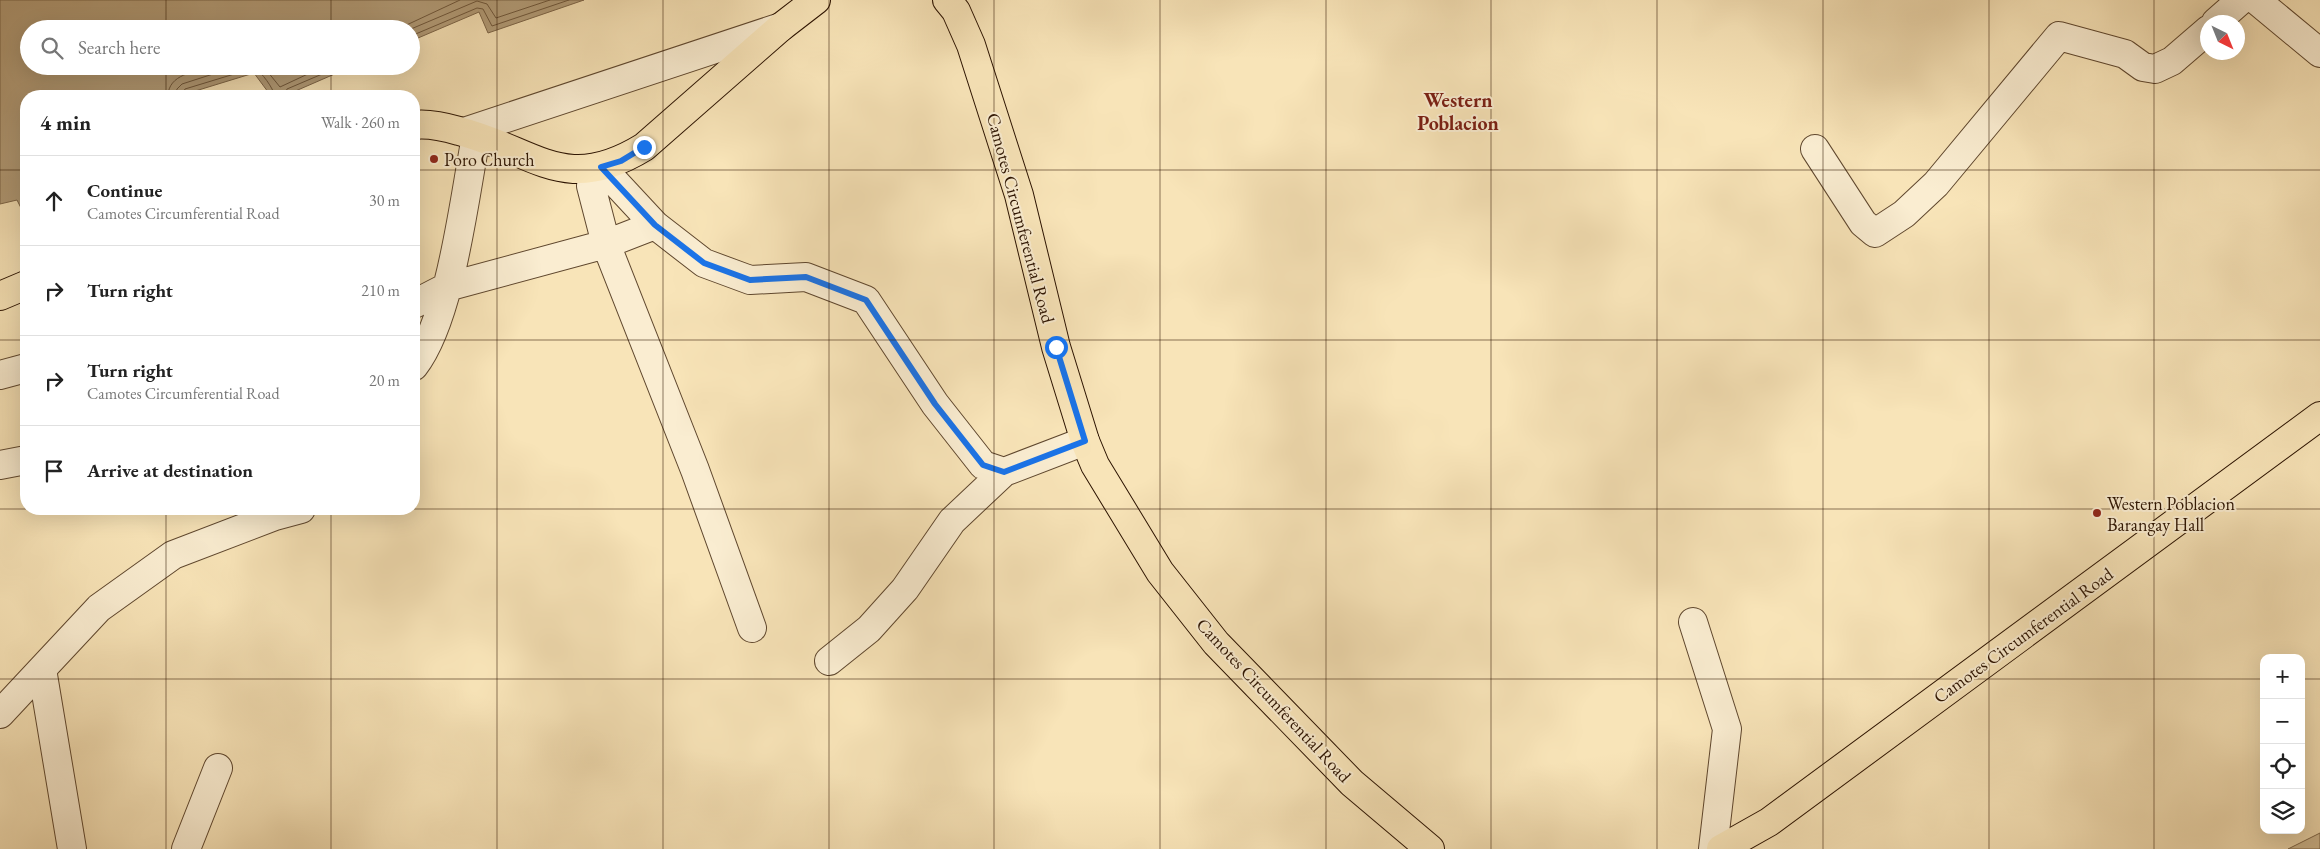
<!DOCTYPE html>
<meta charset="utf-8">
<style>
:root{--surface:#fff;--page:#f2f2f2;--text:#222;--muted:#767676;--line:#e0e0e0}
body{margin:0;font-family:"EB Garamond",serif;background:var(--page);color:var(--text)}
.controls{position:absolute;right:15px;bottom:15px;display:grid;overflow:hidden;border-radius:10px;box-shadow:0 5px 20px #0002}
.controls button{width:45px;height:45px;display:grid;place-items:center;padding:0;border:0;border-bottom:1px solid var(--line);background:var(--surface);color:var(--text);font:25px sans-serif}
.compass{position:absolute;left:2200px;top:15px;width:45px;height:45px;border-radius:50%;background:var(--surface);box-shadow:0 5px 20px #0002;rotate:137deg}
.stop{position:absolute;width:15px;height:15px;margin:-11px;border:4px solid #1a73e8;border-radius:50%;background:#fff}
.stop.end{background:#1a73e8;border-color:#fff;box-shadow:0 1px 5px #0008}
.list{margin:0;padding:0;list-style:none}
h2{display:flex;justify-content:space-between;align-items:center;height:65px;margin:0;padding:0 20px;font-size:21px}
h2 small{font-size:16px;font-weight:400;color:var(--muted)}
.list li{display:grid;grid-template-columns:32px 1fr auto;gap:15px;align-items:center;box-sizing:border-box;height:90px;padding:0 20px;border-top:1px solid var(--line)}
.list b{display:block;font-size:19px;white-space:nowrap}
.list p{margin:0;font-size:16px;white-space:nowrap;color:var(--muted)}
.list em{font-size:16px;font-style:normal;color:var(--muted)}
.icon{flex:none;width:28px;height:28px;fill:none;stroke:currentColor;stroke-width:2;stroke-linecap:round;stroke-linejoin:round}
.map{position:relative;flex:none;width:2320px;height:849px;overflow:hidden}
.search{position:absolute;background:var(--surface);box-shadow:0 5px 20px #0002;left:20px;top:20px;width:400px;height:55px;display:flex;align-items:center;gap:12px;box-sizing:border-box;padding:0 18px;border-radius:28px;color:var(--muted);font-size:19px}
.panel{position:absolute;background:var(--surface);box-shadow:0 5px 20px #0002;left:20px;top:90px;width:400px;height:425px;border-radius:20px}
.map>svg:first-child{display:block}
.green{fill:#d5c099;stroke:#806a4c}
.water{fill:#b39d79;stroke:#7d6649}
.lines{fill:none;stroke-linecap:round;stroke-linejoin:round}
.shore{stroke:#70583c;stroke-width:1}
.minor-casing{stroke:#5f472e;stroke-width:30}
.major-casing{stroke:#2c1300;stroke-width:30}
.minor{stroke:#faedd1;stroke-width:28}
.major{stroke:#f8e4b8;stroke-width:28}
.route{stroke:#1a73e8;stroke-width:6}
.grid{fill:none;stroke:#2c1300;stroke-width:1;stroke-opacity:0.55}
.poi-dot{fill:#8f2418;stroke:#faedd1;stroke-width:2}
.labels{text-anchor:middle;dominant-baseline:central;stroke-width:4;stroke-linejoin:round;paint-order:stroke}
.poi-label{font-size:18px;fill:#2c1300;stroke:#faedd1;text-anchor:start}
.street-label{font-size:18px;fill:#2c1300;stroke:#faedd1}
.quarter-label{font-size:20px;font-weight:bold;fill:#7a1f14;stroke:#faedd1}
</style>
<div class="map">
<svg width="2320" height="849" viewBox="0 0 2320 849">
<rect width="100%" height="100%" fill="#f8e4b8"/>
<filter id="stains"><feTurbulence type="fractalNoise" baseFrequency=".004" numOctaves="4"/><feColorMatrix values="0 0 0 0 .2 0 0 0 0 .09 0 0 0 0 .02 0 0 0 .5 -.17"/></filter>
<radialGradient id="worn" r=".72"><stop offset=".6" stop-color="#630" stop-opacity="0"/><stop offset="1" stop-color="#630" stop-opacity=".3"/></radialGradient>
<path class="green" d="M2320 833V849H2288Z"/>
<path class="water" d="M0 0H584L488 33 479 12 411 41V29H29V66H353L284 96H271L254 73 179 96H26V210L23 212 17 200 0 204Z"/>
<g class="lines">
<path class="shore" d="M398 29 460 0
M411 29 477 1 487 4 496 18 550 0
M411 36 477 8 483 9 492 26 569 0
M263 66 280 87 325 66
M168 96C168 74 195 72 213 66
M175 96 177 89 182 84 238 66
M181 96 185 89 254 68C262 72 273 88 275 96
M284 96 287 89 341 66"/>
<defs>
<path id="minor" d="M2256 0 2320 53
M2216 22 2241 0
M464 132 781 27
M1815 149 1863 223 1875 233 1904 214 1936 184 2059 36 2125 54 2143 67 2155 69 2172 61 2208 30
M601 167 655 225
M414 304 447 287 606 244 591 186 593 169
M414 366C451 318 464 199 476 137
M0 375 26 368
M0 465 26 460
M1693 622 1727 729 1713 849
M752 628 695 470 606 244 655 225 704 263 750 280 806 277 866 300 935 404 983 465 1004 472 1085 441
M829 661 869 629 905 589 952 521 1004 472
M42 669 99 608 173 555 275 516 301 509
M0 714 42 669 72 849
M186 849 218 768"/>
<path id="major" d="M947 0 956 11 971 45 1019 195 1056 347 1085 441 1095 465 1160 572 1216 643 1352 783 1430 849
M414 125C429 123 445 127 459 131 536 151 564 196 644 147L781 27 816 0
M0 296 26 285
M1721 849 1769 822 2320 416"/>
</defs>
<use href="#minor" class="minor-casing"/>
<use href="#major" class="major-casing"/>
<use href="#minor" class="minor"/>
<use href="#major" class="major"/>
</g>
<g class="lines">
<path class="route" d="M644 147 621 161 601 167 655 225 704 263 750 280 806 277 866 300 935 404 983 465 1004 472 1085 441 1056 347"/>
</g>
<path class="grid" d="M166 0V29M331 0V29M497 0V849M663 0V849M829 0V849M994 0V849M1160 0V849M1326 0V849M1491 0V849M1657 0V849M1823 0V849M1989 0V849M2154 0V849M166 66V96M331 66V96M0 170H26M414 170H2320M0 340H26M414 340H2320M0 509H2320M166 509V849M331 509V849M0 679H2264M2301 679H2320"/>
<g class="poi-dot">
<circle cx="434" cy="159" r="5"/>
<circle cx="2097" cy="513" r="5"/>
</g>
<g class="labels">
<g class="poi-label">
<text x="444" y="159">Poro Church</text>
<text x="2107" y="503">Western Poblacion<tspan x="2107" dy="21">Barangay Hall</tspan></text>
</g>
<g class="street-label">
<text transform="translate(1021 218) rotate(75)">Camotes Circumferential Road</text>
<text transform="translate(2023 635) rotate(-36)">Camotes Circumferential Road</text>
<text transform="translate(1274 700) rotate(47)">Camotes Circumferential Road</text>
</g>
<g class="quarter-label">
<text x="1458" y="100">Western<tspan x="1458" dy="23">Poblacion</tspan></text>
</g>
</g>
<rect width="100%" height="100%" filter="url(#stains)"/>
<rect width="100%" height="100%" fill="url(#worn)"/>
</svg>
<div class="controls">
<button>+</button>
<button>−</button>
<button><svg class="icon" aria-label="locate" viewBox="0 0 24 24"><circle cx="12" cy="12" r="6"/><path d="M12 2v4M12 18v4M2 12h4M18 12h4"/></svg></button>
<button><svg class="icon" aria-label="layers" viewBox="0 0 24 24"><path d="M12 4l9 5-9 5-9-5zM3 14l9 5 9-5"/></svg></button>
</div>
<svg class="compass" viewBox="-18 -18 36 36"><path d="M0-13l5 13h-10z" fill="#e53935"/><path d="M0 13l5-13h-10z" fill="#767676"/></svg>
<div class="stop" style="left:1056px;top:347px"></div>
<div class="stop end" style="left:644px;top:147px"></div>
<div class="search"><svg class="icon" aria-label="search" viewBox="0 0 24 24"><circle cx="10" cy="10" r="6"/><path d="M15 15l6 6"/></svg>Search here</div>
<section class="panel">
<h2>4 min<small>Walk · 260 m</small></h2>
<ul class="list">
<li><svg class="icon" aria-label="ahead" viewBox="0 0 24 24"><path d="M12 20V5M6 11l6-6 6 6"/></svg><div><b>Continue</b><p>Camotes Circumferential Road</p></div><em>30 m</em></li>
<li><svg class="icon" aria-label="right" viewBox="0 0 24 24"><path d="M7 20v-9h11M14 6l5 5-5 5"/></svg><div><b>Turn right</b></div><em>210 m</em></li>
<li><svg class="icon" aria-label="right" viewBox="0 0 24 24"><path d="M7 20v-9h11M14 6l5 5-5 5"/></svg><div><b>Turn right</b><p>Camotes Circumferential Road</p></div><em>20 m</em></li>
<li><svg class="icon" aria-label="arrive" viewBox="0 0 24 24"><path d="M6 21V4h12l-3 4 3 4H6"/></svg><div><b>Arrive at destination</b></div></li>
</ul>
</section>
</div>
